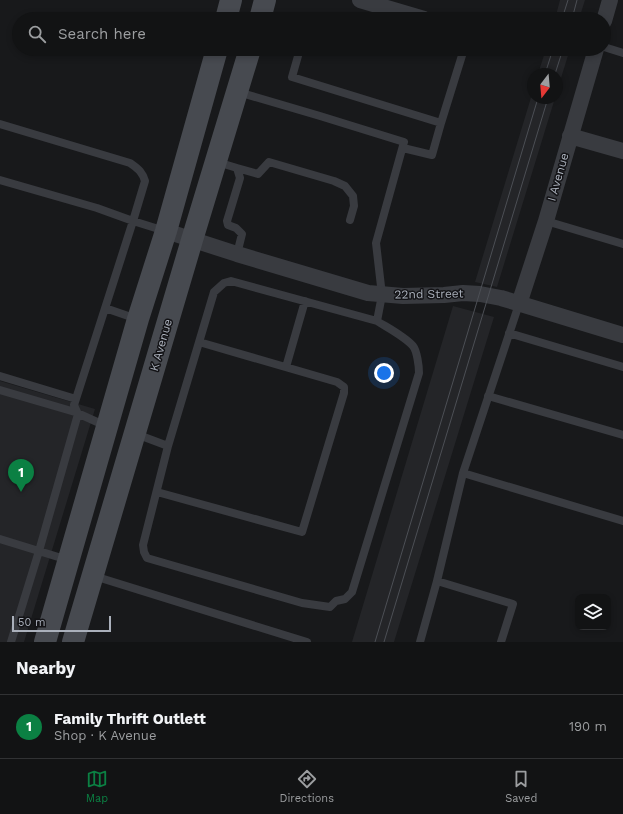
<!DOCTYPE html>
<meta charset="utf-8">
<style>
:root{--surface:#121314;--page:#1b1c1d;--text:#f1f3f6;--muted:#9c9ea0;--line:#313234;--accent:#0b8043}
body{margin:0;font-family:"Work Sans",sans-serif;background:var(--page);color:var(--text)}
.controls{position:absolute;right:12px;bottom:12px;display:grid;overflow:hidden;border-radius:8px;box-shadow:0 2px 6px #0003}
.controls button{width:36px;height:36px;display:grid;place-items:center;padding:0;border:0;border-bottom:1px solid var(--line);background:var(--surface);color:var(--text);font:20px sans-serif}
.compass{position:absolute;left:527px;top:68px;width:36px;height:36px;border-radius:50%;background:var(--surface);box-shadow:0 2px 6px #0003;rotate:196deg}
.scale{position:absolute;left:12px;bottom:10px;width:99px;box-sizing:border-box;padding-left:4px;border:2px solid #aab0bb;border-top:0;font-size:11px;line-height:14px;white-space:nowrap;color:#aab0bb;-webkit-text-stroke:3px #131316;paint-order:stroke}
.you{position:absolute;left:384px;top:373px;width:14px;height:14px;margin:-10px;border:3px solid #fff;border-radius:50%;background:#1a73e8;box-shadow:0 0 0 6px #1a73e833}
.badge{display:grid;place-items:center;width:26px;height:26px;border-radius:50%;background:var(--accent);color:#fff;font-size:13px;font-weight:700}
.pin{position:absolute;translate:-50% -33px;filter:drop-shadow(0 1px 2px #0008)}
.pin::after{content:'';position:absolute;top:21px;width:14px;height:12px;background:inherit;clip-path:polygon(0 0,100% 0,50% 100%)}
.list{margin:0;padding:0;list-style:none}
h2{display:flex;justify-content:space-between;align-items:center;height:52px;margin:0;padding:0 16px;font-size:17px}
h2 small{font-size:13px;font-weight:400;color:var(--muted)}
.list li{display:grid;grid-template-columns:26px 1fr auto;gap:12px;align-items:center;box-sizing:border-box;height:64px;padding:0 16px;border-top:1px solid var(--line)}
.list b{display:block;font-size:15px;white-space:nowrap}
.list p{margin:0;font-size:13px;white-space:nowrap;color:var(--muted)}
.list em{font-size:13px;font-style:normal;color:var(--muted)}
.icon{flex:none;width:22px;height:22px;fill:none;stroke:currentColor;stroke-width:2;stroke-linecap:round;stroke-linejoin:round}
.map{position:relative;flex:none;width:623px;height:642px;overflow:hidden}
.search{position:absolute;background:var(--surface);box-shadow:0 2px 6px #0003;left:12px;right:12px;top:12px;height:44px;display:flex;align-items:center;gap:10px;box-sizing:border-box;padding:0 14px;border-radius:22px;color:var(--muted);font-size:15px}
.sheet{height:116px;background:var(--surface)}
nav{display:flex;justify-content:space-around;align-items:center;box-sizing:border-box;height:56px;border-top:1px solid var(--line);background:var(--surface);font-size:11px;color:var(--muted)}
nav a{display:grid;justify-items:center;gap:2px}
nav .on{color:var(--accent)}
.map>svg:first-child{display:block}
.built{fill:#242528}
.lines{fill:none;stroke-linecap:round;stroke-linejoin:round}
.service{stroke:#393b40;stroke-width:8}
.minor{stroke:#393b40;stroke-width:16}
.secondary{stroke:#474a50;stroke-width:22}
.tram{stroke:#4c4f55;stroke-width:1}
.labels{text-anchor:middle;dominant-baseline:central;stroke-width:3;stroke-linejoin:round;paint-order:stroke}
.street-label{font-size:12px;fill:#aab0bb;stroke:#131316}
</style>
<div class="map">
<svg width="623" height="642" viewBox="0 0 623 642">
<rect width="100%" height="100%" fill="#18191b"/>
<path class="built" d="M560 0H585L579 19H555Z
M546 49H570L557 91V74H538Z
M533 91V98H555L497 287 475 282Z
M453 306 494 317 394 642H352Z
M0 381 95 409 24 642H0Z"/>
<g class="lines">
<path class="service" d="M604 47 623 53
M300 49 292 77 441 123 432 155 403 148
M441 123 464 49
M0 124 130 163C138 169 142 171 145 181L133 221 74 405 78 414 39 551 11 642
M217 162 237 168 240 178 227 221 228 225 236 228 242 234 237 254
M237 168 258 174 269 162 334 181 345 186 353 196 354 206 350 220
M0 180 97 208 133 221 165 231
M546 221 623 244
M519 304 463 473 623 521
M105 308 137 319
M509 333 623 367
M286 367 305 301
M0 376 76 399
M0 390 75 412 106 426
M488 396 623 435
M136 434 168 446 143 545 144 552 147 558 302 603 330 607 336 601 345 599 352 592 419 373C419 366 417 351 413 346 404 336 388 328 377 321L382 295 376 243 404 142 320 116 238 92
M168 446 214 292 224 283 231 281 377 321
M157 492 302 532 344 393V387L337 382 199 342
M0 539 68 560
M94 576 307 642
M437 581 513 604 501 642
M420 642 437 581 463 473"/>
<path class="minor" d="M360 0 424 19
M604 21 610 0
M570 136 623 151
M166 231 237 254 368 293 403 296 444 295 463 293 480 294 501 298 623 335
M519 304 546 221 596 49"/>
<path class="secondary" d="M226 19 231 0
M260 19 265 0
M45 642 138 319 166 231 217 49
M73 642 192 240 250 49"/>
<path class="tram" d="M562 19 568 0
M572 19 577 0
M545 74 553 49
M555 74 563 49
M375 642 538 98
M384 642 548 98"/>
</g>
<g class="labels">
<g class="street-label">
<text transform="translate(558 177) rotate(-74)">I Avenue</text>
<text transform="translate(429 294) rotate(-1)">22nd Street</text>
<text transform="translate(161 345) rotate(-74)">K Avenue</text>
</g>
</g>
</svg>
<div class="controls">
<button><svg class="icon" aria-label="layers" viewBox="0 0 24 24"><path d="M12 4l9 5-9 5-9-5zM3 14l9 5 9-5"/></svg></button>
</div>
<svg class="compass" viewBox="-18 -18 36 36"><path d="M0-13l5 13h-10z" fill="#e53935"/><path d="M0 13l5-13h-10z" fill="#9c9ea0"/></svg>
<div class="scale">50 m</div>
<div class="you"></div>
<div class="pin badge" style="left:21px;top:492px">1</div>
<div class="search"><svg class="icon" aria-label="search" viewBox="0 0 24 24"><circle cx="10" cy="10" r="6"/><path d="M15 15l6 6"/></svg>Search here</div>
</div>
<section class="sheet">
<h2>Nearby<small></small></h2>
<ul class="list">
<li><span class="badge">1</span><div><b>Family Thrift Outlett</b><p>Shop · K Avenue</p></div><em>190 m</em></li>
</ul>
</section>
<nav>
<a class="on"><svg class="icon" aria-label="map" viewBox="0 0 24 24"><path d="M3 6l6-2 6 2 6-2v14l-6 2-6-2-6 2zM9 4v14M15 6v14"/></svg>Map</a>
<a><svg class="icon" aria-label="directions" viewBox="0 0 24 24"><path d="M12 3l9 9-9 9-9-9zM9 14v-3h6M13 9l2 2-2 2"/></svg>Directions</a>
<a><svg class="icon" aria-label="saved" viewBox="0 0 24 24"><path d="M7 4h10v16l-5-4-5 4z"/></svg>Saved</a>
</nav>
